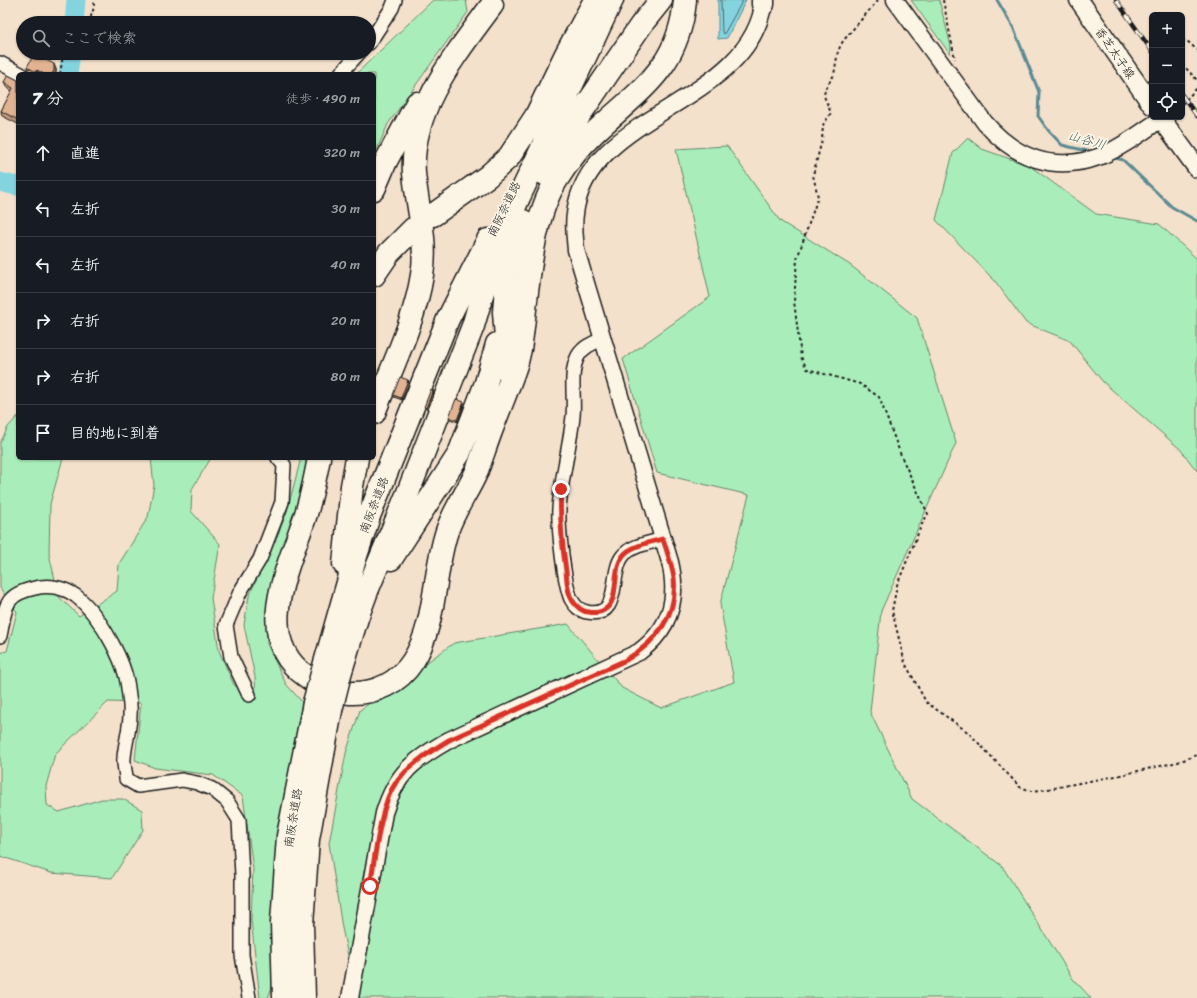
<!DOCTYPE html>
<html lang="ja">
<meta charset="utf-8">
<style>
:root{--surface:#171b24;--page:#20242c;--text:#f1f3f6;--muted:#9ea1a6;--line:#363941}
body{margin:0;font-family:Sriracha,"Klee One",sans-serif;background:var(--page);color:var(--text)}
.controls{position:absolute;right:12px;top:12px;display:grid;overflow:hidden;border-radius:6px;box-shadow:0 1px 3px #0004}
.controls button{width:36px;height:36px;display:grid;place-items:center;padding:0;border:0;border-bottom:1px solid var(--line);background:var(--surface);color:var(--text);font:20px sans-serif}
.stop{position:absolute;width:12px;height:12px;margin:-9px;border:3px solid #d93025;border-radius:50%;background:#fff}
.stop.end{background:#d93025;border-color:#fff;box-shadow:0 1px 4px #0008}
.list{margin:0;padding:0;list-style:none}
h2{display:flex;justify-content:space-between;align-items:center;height:52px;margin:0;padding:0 16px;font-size:17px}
h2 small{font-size:13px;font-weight:400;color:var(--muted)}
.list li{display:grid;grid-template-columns:26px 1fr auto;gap:12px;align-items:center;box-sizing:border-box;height:56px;padding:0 16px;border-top:1px solid var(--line)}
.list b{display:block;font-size:15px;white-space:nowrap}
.list em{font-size:13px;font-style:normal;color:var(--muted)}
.icon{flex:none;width:22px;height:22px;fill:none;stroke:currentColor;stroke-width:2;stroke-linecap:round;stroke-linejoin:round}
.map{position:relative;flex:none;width:1197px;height:998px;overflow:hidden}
.search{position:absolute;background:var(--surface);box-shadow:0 1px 3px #0004;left:16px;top:16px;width:360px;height:44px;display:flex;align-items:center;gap:10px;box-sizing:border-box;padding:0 14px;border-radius:22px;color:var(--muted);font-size:15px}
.panel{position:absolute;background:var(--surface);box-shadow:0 1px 3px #0004;left:16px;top:72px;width:360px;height:388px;border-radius:6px}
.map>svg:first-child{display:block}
.green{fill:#a9eeba;stroke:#62856b}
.water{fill:#84d4e0;stroke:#5a8a92}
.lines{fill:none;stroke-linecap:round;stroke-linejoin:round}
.shore{stroke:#46666a;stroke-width:1}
.stream{stroke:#5a8a92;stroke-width:3}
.river{stroke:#84d4e0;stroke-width:19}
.minor-casing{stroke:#1c1c1c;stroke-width:16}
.tertiary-casing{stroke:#1c1c1c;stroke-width:19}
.secondary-casing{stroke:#1c1c1c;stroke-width:21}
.motorway-casing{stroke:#1c1c1c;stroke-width:25}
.path{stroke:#1c1c1c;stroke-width:2;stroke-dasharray:3 3;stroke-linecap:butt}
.minor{stroke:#fcf5e5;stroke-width:13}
.tertiary{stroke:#fcf5e5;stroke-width:16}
.secondary{stroke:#fcf5e5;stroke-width:18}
.motorway{stroke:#fcf5e5;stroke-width:22}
.rail-casing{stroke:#1c1c1c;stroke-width:4.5}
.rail{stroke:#fcf5e5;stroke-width:3;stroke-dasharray:9;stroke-linecap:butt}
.motorway-bridge-casing{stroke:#1c1c1c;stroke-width:25;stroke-linecap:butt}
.motorway-bridge{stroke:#fcf5e5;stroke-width:22}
.wall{fill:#c29a7e;stroke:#1c1c1c}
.shaded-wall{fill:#9e7d66;stroke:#1c1c1c}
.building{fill:#e1b392;stroke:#1c1c1c}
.route{stroke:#d93025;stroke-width:5}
.labels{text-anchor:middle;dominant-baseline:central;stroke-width:3.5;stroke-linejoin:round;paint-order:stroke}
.street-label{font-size:12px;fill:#1c1c1c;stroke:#fcf5e5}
.water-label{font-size:13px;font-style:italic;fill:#405c61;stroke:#fcf5e5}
</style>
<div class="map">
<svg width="1197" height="998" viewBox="0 0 1197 998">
<rect width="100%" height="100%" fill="#f4e1cc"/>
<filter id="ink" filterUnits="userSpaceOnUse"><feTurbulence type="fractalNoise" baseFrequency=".025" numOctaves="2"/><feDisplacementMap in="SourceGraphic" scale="8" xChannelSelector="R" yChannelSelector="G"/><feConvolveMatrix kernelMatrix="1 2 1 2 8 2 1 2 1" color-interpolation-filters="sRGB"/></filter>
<g filter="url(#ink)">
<path class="green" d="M433 0H466L468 12 388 124 374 156V74H356Z
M911 0H939L951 46 950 54Z
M968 138 982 149 1030 166 1096 214 1159 224 1197 259V471L1180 449 1103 382 1070 341 1026 323 995 281 936 220 953 153Z
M727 146 780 221 850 265 917 318 956 443 881 611 870 712 912 799 1002 866 1073 979 1091 998H357L342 928 329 843 346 753 360 710 454 643 568 624 622 688 661 708 734 682 720 604 749 495 657 473 623 359 710 297 676 149Z
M18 416V458H63L50 504 49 554 59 597 79 616 117 591 119 564 148 517 154 485 151 458H211L192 489 191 511 220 544 211 598 219 651 234 685 256 700 255 677 244 625 249 596 286 515 301 458H309V471L267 603V644L286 684 302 702 278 840 272 987 268 998H260L251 920 253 869 243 796 213 775 155 768 135 760 141 703 108 702 55 754 46 786 47 805 59 812 102 799H123L142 810 143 830 112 878 51 873 0 856V653L7 651 17 612 0 588V443L8 427Z"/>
<path class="water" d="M718 0H746L727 38 718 39Z"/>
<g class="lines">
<path class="shore" d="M721 0 722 32 724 34 743 0"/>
<path class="stream" d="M997 0 1013 27 1039 92 1038 116 1048 130 1062 145 1091 152
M1112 157 1123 160 1172 207 1197 221"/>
<path class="river" d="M74 23 76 0
M68 74 71 53
M0 182 16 186 18 185"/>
<defs>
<path id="minor" d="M369 43 392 8 395 0
M0 63 21 74
M340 74 359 53
M602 339C593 343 583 347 578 356 569 373 575 398 573 416 570 447 561 478 559 509 558 527 564 583 571 599 574 605 580 611 587 612 622 619 609 575 622 557 630 545 651 543 663 539
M0 636C6 607 3 595 35 588 49 584 65 588 76 596 98 613 125 660 128 688 129 697 131 706 130 715 130 729 125 743 124 758 123 764 126 772 126 779L138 786 182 780 197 783 212 789 227 801 239 820 242 875V955L249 998
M249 695 231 657 226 625 240 592 260 559 282 502 284 465 278 458"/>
<path id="tertiary" d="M895 0 985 123C1016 159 1055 173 1101 156 1123 147 1142 132 1161 119
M350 998 384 813C396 773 414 760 449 740L639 652C670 629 679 600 670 562L576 250C575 238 573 226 575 214 586 111 752 105 764 0"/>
<path id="secondary" d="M1079 0 1152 105
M1160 117 1197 168"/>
<path id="motorway" d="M763 0V4
M545 174 581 113 641 25 661 0
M374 189 386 161 417 103
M433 215 488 176 509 157 536 116 565 56 595 0
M374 275 389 253 413 229
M504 288 511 256 523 221
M505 369 507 351 504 312 507 274
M374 413C391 369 415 321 422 275 428 240 417 207 414 173 410 109 456 54 492 5
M319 458C315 479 311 500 304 520 288 568 252 639 306 676 318 685 334 692 350 693 375 694 399 683 413 661 437 623 433 572 447 531 454 510 467 493 476 473 482 458 487 441 493 426 501 404 510 384 517 362L520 349C528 298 529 225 556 181 567 163 579 147 594 133 639 90 679 69 685 0
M391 559 459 454 486 383 497 344
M344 564 352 486 357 458
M323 670 353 565 369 516 448 319 488 240
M340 674 357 618 367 591 409 490 473 326 493 257 519 197 612 0
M284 998 282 922 288 836 314 703
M304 998 302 924 308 839 331 710"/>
</defs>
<use href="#minor" class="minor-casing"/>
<use href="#tertiary" class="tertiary-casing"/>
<use href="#secondary" class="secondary-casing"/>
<use href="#motorway" class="motorway-casing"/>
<path class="path" d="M878 0 843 41 838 51 834 75 825 89 824 96 831 113 823 125 822 140 813 175 818 197 797 259 794 301 801 357 807 369 860 384 879 397 902 458 928 514 922 524 897 585 892 611 905 663 926 702 969 733 1020 787 1032 791 1048 789 1116 776 1178 762 1197 755
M943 0 955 59
M89 23 94 7V0
M1182 40 1187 41 1197 50
M1182 64 1197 80
M60 74 63 55 70 53
M1182 104 1197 88"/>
<use href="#minor" class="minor"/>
<use href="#tertiary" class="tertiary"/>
<use href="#secondary" class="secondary"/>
<use href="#motorway" class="motorway"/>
<defs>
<path id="rail" d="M1116 0 1152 51
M1182 95 1197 116"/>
</defs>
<use href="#rail" class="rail-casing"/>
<use href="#rail" class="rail"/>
<defs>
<path id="motorway-bridge" d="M314 703 323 670
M331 710 340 674"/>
</defs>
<use href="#motorway-bridge" class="motorway-bridge-casing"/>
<use href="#motorway-bridge" class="motorway-bridge"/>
</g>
<path class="wall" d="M27 67 56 69V74H32L29 73Z
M18 80V124L2 116 1 111 12 91 6 87 4 82Z
M408 380 409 383 402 400 394 397 393 395Z
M464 405 458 422 450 419 449 417Z"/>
<path class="shaded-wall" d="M54 64 56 69V74H52Z
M37 70 39 74H37L36 72Z
M408 380 409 383 402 400 401 398Z
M433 390 434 392 427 410 426 408Z
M464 402V405L458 422 457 420Z"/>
<path class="building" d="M34 54 54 64V71L52 74H44L37 70 36 72 27 67Z
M8 75 18 80V120L1 111 13 88 4 82Z
M400 377 408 380 401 398 393 395Z
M431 389 433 390 426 408 424 407Z
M456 399 464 402 457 420 449 417Z"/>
</g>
<g class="lines" filter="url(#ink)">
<path class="route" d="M370 886C375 859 380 805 395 784 409 765 429 752 449 740L626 660C656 642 678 615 674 578 672 565 667 552 663 539 652 542 638 544 628 551 608 565 623 599 604 610 600 613 593 613 589 612 582 612 576 606 572 600 567 592 567 580 566 571 562 543 559 517 561 489"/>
</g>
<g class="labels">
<g class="street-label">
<text transform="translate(1115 53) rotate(55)">香芝太子線</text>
<text transform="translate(504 209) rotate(-64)">南阪奈道路</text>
<text transform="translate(374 505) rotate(-69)">南阪奈道路</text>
<text transform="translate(293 818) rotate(-81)">南阪奈道路</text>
</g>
<g class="water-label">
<text transform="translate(1087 140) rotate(16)">山谷川</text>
</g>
</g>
</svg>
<div class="controls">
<button>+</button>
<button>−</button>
<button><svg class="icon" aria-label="locate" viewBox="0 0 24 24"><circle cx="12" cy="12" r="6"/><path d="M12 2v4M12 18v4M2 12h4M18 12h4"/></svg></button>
</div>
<div class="stop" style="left:370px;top:886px"></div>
<div class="stop end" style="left:561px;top:489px"></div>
<div class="search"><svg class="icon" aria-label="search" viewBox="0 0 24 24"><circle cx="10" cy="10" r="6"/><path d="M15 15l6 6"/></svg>ここで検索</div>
<section class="panel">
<h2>7 分<small>徒歩 · 490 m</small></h2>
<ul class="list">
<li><svg class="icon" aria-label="ahead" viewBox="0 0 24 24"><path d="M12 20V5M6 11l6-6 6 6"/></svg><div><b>直進</b></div><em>320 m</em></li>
<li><svg class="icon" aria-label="left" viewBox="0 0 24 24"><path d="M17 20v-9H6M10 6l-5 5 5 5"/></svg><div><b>左折</b></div><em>30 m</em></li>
<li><svg class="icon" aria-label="left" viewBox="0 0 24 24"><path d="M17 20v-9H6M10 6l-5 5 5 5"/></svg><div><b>左折</b></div><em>40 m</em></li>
<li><svg class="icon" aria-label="right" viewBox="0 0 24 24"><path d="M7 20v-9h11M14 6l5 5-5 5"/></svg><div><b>右折</b></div><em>20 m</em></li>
<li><svg class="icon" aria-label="right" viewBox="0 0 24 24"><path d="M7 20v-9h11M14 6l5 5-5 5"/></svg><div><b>右折</b></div><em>80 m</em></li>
<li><svg class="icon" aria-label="arrive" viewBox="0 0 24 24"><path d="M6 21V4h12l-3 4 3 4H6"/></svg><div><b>目的地に到着</b></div></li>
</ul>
</section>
</div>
